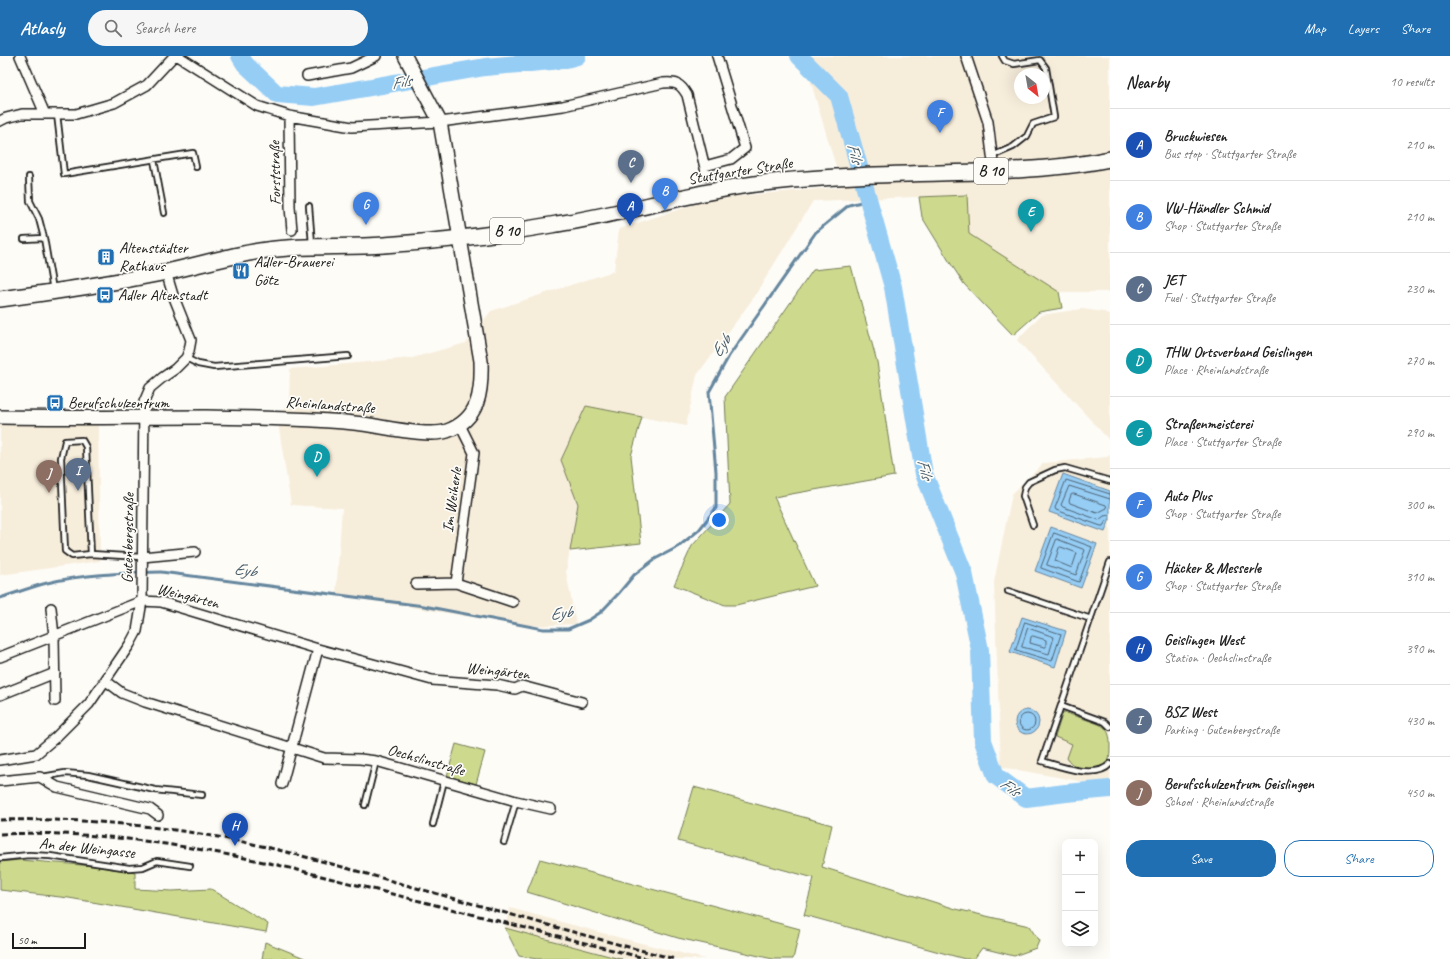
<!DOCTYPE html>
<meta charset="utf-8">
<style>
:root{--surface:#fff;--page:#f6f6f6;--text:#222;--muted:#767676;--line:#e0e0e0;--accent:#1f6fb2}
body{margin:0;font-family:Caveat,sans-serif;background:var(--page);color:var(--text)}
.controls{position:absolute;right:12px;bottom:12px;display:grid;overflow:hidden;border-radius:8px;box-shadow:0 4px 16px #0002}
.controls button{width:36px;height:36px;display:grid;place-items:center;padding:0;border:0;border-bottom:1px solid var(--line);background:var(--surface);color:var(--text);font:20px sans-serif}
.compass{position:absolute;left:1014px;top:12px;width:36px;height:36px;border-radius:50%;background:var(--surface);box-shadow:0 4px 16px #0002;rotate:149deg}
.scale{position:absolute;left:12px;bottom:10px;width:74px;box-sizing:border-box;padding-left:4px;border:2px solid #1c1c1c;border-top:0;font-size:11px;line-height:14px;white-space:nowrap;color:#1c1c1c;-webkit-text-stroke:3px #fdfcf7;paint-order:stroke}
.you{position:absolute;left:719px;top:464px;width:14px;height:14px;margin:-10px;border:3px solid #fff;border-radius:50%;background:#1a73e8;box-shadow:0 0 0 6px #1a73e833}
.badge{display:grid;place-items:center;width:26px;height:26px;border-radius:50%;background:var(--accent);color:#fff;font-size:13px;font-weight:700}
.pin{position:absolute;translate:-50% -33px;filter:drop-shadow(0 1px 2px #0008)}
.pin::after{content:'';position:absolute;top:21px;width:14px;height:12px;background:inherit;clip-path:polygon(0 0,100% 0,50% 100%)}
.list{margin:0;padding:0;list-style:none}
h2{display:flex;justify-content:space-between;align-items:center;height:52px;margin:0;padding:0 16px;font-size:17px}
h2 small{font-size:13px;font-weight:400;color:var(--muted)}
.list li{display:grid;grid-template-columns:26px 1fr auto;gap:12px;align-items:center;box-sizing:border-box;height:72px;padding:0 16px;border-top:1px solid var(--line)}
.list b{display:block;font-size:15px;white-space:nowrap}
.list p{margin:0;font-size:13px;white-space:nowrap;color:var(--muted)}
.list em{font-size:13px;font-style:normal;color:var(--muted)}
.actions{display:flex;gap:8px;padding:12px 16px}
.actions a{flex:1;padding:9px 0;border:1px solid var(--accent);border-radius:16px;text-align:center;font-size:14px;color:var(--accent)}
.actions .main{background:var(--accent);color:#fff}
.icon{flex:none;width:22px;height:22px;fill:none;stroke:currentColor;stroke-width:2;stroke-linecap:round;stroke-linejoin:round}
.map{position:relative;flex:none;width:1110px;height:903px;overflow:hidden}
header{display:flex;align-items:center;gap:24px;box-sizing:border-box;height:56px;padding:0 20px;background:var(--accent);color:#fff}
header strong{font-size:19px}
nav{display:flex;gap:22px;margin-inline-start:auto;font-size:14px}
.search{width:280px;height:36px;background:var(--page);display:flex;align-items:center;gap:10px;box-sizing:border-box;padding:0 14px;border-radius:22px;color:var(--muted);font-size:15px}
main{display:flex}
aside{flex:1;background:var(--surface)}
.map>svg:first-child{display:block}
.built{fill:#f7eddb;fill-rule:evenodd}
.green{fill:#cdda8e;stroke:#747b55}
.water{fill:#96cdf5;stroke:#65869e}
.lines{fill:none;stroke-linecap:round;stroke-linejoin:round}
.shore{stroke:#4d6373;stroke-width:1}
.stream{stroke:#65869e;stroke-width:3}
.river{stroke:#96cdf5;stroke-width:18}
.lane-casing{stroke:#1c1c1c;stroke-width:8}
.street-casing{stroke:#1c1c1c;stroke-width:12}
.secondary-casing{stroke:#1c1c1c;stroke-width:16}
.primary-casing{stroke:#1c1c1c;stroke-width:18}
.lane{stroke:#fdfcf7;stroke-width:4.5}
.street{stroke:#fdfcf7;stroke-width:9}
.secondary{stroke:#fdfcf7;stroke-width:13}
.primary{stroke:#fdfcf7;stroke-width:15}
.rail{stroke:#1c1c1c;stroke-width:3;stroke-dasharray:6 3;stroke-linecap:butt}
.labels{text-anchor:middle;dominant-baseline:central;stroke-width:3.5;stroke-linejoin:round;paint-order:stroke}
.shield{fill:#fdfcf7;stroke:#605f5e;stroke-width:1}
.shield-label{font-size:15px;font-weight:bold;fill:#1c1c1c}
.street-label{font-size:16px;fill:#1c1c1c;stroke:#fdfcf7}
.poi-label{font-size:16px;fill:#1c1c1c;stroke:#fdfcf7;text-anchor:start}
.water-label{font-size:17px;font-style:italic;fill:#475a68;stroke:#fdfcf7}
</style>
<header>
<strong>Atlasly</strong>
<div class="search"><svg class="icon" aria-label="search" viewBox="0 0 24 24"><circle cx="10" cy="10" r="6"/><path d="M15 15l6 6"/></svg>Search here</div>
<nav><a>Map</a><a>Layers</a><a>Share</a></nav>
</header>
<main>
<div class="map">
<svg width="1110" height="903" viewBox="0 0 1110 903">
<rect width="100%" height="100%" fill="#fdfcf7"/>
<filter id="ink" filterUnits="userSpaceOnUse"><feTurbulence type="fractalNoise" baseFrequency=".025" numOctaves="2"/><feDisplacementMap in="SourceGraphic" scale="8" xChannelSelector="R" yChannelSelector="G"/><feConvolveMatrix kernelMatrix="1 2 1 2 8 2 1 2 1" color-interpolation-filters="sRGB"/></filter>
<g filter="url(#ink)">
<path class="built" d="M803 0H1110V236H1059L969 178 967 139 813 145 754 241 697 319 686 370 586 350 561 404 578 448 566 516 576 568 528 570 336 539 342 452 291 449 278 366 289 344 290 313 412 302 466 287 491 255 614 215 619 173 714 142 842 131ZM1020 18H1044V42H1020Z
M1082 253 1104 256 1110 259V385L1017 284 1041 259Z
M0 368H98L100 505 0 519Z
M1110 399V726L1096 728 1001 711 994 526 1012 438 1044 407 1107 401Z
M510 852 621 882 705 903H622L505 872Z"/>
<path class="green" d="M967 139 969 178 1059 236 1062 252 1039 256 1013 279 964 228 949 205 922 161 919 141Z
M851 210 877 306 894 420 774 441 815 530 736 549H725L674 529 692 490 730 448 725 341 813 214Z
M586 350 642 361 631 400 641 487 570 495 578 448 561 404Z
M1063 656C1071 659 1099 667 1104 671 1110 677 1110 683 1110 691 1110 696 1110 702 1108 706 1098 719 1074 715 1067 702L1072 688 1055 681Z
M456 688 485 696 476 728 447 720Z
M694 731 832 769 822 811 956 853 1029 870 1039 885 1036 892 1014 900 982 892 974 903H965L804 859 814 822 678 785Z
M540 803 800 873 793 903H773L678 882 527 836Z
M20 804 94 810 135 816V833L172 835 211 833 268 868 266 876 69 842 0 834V806Z
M505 872 620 903H622H537L519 900Z
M265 886 307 903H262Z"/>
<path class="water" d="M1063 418 1110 435V463L1105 476 1049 456Z
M1051 471 1097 488 1081 532 1035 515Z
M1022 561 1066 575 1055 611 1010 596Z
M1015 666a12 12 0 1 1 24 0a12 12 0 1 1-24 0Z"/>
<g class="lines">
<path class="shore" d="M1074 438 1106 449 1107 452 1097 457 1070 447 1069 445 1071 439Z
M1110 438 1066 424 1055 452 1056 454 1101 470H1103L1106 465 1110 464
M1110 443 1069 430 1061 449 1063 451 1099 464 1104 460 1110 459
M1054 477 1092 491 1079 526 1041 512Z
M1057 483 1085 494 1076 519 1047 509Z
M1061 491 1077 497 1072 512 1055 505 1059 492Z
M1025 566 1061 578 1052 605 1016 594Z
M1028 572 1054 581 1049 598 1022 591Z
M1033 580 1046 584V591H1044L1030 587 1031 581Z
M1019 666a8 8 0 1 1 16 0a8 8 0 1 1-16 0Z"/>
<path class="stream" d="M0 542C16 537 31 531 47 527 84 518 123 517 161 516L424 550 543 573H568L589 564 601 556 619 537 634 519 655 503 678 491 699 474 716 452V416L709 336 729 300 816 176 849 149 869 144"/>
<path class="river" d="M240 0 245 8 277 38 314 41 485 11 562 4 577 0
M799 0 839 40 893 231 924 418 964 517 980 594 983 685 996 720 1026 742 1066 737 1110 733"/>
<defs>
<path id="lane" d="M57 58 64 118 193 97 196 111
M992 100 1013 91 1027 80 1033 68 1054 61 1046 12 1040 4 1014 8 1005 5 1002 0
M154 104 164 157
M29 121 30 145 39 163 44 182 53 234
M309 150 312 188
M24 183 44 182
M186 302 198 308 214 311 348 300
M1033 469 1023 440 1025 431 1029 426 1055 414 1065 412 1110 425
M91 498 86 391 82 384 65 385 61 402 65 495 72 500 91 498 142 501
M1110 506 1042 705C1059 710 1096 724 1110 708
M1008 535 1091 563
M1061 650 1105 666 1110 671
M42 721 65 717 88 719 155 734 202 739
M365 749 376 705
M433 768 444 725
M504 786 516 745
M0 802 29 799 50 800 129 812 143 811 157 805 190 810"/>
<path id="street" d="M20 0 45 58
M178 0 257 50 289 60 352 71 440 66 563 50 663 27C676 26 680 27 687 39L707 120
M966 0 988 66 994 115
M307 20 351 12 376 0
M289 60 290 151 292 174
M0 65 6 62 22 58H76L114 47 147 29 174 0
M705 110 731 103 745 92 717 0
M460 369 474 397 456 527 513 546
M142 501 195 496
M416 528 456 527
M51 552 54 580 55 645
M0 601 142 545 161 546 188 554 318 593 432 624 497 629 515 633 522 630 582 646
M106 625 122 637 145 646 324 702 360 703 376 705 516 745 551 753
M0 639 55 617
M0 704 36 698 56 681 89 648 130 588 137 575 142 545 144 346 150 332 162 322 175 313 186 302 189 295 191 284 173 239 166 216
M0 725 40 721 57 731 150 753 158 759
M282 728 318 593"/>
<path id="secondary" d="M0 361C69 362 137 361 206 361 256 362 305 362 354 367 378 369 427 382 447 375 480 363 482 335 481 305L440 66 405 0"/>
<path id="primary" d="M0 243C56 236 112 227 167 216 198 209 229 200 260 195 301 188 343 192 384 189 442 185 500 178 557 168 630 157 700 133 773 126 840 119 908 118 976 116 1021 114 1066 112 1110 103"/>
</defs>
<use href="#lane" class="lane-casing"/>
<use href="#street" class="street-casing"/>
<use href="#secondary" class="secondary-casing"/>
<use href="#primary" class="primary-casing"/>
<use href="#lane" class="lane"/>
<use href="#street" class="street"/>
<use href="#secondary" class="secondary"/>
<use href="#primary" class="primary"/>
<path class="rail" d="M0 764C73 762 146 768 218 781 284 793 349 813 413 831 500 855 587 881 675 903
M0 778C94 774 186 789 278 809L648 903"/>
</g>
</g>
<defs>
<symbol id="building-square" viewBox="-11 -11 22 22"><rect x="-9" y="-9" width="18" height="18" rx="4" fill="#1f6fb2" stroke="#fdfcf7"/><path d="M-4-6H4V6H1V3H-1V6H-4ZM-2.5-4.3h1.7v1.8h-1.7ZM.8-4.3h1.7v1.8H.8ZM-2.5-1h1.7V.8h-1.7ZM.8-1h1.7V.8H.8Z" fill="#fff"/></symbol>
<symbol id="restaurant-square" viewBox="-11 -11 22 22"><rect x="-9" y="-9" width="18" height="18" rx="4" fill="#1f6fb2" stroke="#fdfcf7"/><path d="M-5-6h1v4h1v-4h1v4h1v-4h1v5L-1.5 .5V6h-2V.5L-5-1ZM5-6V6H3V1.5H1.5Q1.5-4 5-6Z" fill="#fff"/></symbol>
<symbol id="bus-square" viewBox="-11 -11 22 22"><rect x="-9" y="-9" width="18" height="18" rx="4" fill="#1f6fb2" stroke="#fdfcf7"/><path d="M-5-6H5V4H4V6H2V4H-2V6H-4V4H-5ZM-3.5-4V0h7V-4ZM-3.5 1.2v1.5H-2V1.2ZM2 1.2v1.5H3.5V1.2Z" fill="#fff"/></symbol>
</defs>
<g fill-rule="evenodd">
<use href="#building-square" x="96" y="191" width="20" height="20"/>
<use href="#restaurant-square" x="231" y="205" width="20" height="20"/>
<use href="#bus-square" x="95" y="229" width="20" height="20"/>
<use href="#bus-square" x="45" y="337" width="20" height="20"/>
</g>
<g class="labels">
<g class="shield">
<rect x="974" y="102" width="34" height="26" rx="3"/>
<rect x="490" y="162" width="34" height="26" rx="3"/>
</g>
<g class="shield-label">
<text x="991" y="115">B 10</text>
<text x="507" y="175">B 10</text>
</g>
<g class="street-label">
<text transform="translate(740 115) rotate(-9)">Stuttgarter Straße</text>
<text transform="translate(275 117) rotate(-91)">Forststraße</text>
<text transform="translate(330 349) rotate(4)">Rheinlandstraße</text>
<text transform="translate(452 444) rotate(-82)">Im Weiherle</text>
<text transform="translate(128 482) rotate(-89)">Gutenbergstraße</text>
<text transform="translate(188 540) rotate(14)">Weingärten</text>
<text transform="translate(498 615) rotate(6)">Weingärten</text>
<text transform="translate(426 704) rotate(16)">Oechslinstraße</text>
<text transform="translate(87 792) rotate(6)">An der Weingasse</text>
</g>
<g class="poi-label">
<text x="119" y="192">Altenstädter<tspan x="119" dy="18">Rathaus</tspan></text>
<text x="254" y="206">Adler-Brauerei<tspan x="254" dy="18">Götz</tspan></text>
<text x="118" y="239">Adler Altenstadt</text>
<text x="68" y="347">Berufschulzentrum</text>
</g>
<g class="water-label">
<text transform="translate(401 26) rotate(-10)">Fils</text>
<text transform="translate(855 97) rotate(74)">Fils</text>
<text transform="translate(721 290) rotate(-57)">Eyb</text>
<text transform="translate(925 413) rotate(76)">Fils</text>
<text transform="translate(245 514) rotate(7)">Eyb</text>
<text transform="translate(561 557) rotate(-8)">Eyb</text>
<text transform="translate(1010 731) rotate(36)">Fils</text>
</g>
</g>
</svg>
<div class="controls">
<button>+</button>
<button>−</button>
<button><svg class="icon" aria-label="layers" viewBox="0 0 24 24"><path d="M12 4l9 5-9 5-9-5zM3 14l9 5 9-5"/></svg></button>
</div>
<svg class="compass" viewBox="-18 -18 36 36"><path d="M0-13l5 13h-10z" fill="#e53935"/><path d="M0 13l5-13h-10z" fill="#767676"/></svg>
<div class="scale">50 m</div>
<div class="you"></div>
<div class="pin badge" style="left:630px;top:170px;background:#1a4fb4">A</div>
<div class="pin badge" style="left:665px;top:155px;background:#3f7fe0">B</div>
<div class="pin badge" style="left:631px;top:127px;background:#5c6f8a">C</div>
<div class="pin badge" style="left:317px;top:421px;background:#0f9aa8">D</div>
<div class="pin badge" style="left:1031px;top:176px;background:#0f9aa8">E</div>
<div class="pin badge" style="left:940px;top:77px;background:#3f7fe0">F</div>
<div class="pin badge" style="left:366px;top:169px;background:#3f7fe0">G</div>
<div class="pin badge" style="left:235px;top:790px;background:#1a4fb4">H</div>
<div class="pin badge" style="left:78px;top:435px;background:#5c6f8a">I</div>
<div class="pin badge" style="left:49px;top:437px;background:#8d6e63">J</div>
</div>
<aside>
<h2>Nearby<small>10 results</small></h2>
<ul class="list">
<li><span class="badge" style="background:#1a4fb4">A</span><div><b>Bruckwiesen</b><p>Bus stop · Stuttgarter Straße</p></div><em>210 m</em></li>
<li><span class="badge" style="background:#3f7fe0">B</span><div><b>VW-Händler Schmid</b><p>Shop · Stuttgarter Straße</p></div><em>210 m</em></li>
<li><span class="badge" style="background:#5c6f8a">C</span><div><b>JET</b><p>Fuel · Stuttgarter Straße</p></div><em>230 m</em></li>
<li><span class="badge" style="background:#0f9aa8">D</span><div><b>THW Ortsverband Geislingen</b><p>Place · Rheinlandstraße</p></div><em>270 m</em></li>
<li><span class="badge" style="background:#0f9aa8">E</span><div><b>Straßenmeisterei</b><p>Place · Stuttgarter Straße</p></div><em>290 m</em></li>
<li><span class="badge" style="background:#3f7fe0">F</span><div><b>Auto Plus</b><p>Shop · Stuttgarter Straße</p></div><em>300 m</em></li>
<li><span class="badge" style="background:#3f7fe0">G</span><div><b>Häcker &amp; Messerle</b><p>Shop · Stuttgarter Straße</p></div><em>310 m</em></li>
<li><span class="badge" style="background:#1a4fb4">H</span><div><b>Geislingen West</b><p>Station · Oechslinstraße</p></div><em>390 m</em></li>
<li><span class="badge" style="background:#5c6f8a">I</span><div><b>BSZ West</b><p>Parking · Gutenbergstraße</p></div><em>430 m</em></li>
<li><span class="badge" style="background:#8d6e63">J</span><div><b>Berufschulzentrum Geislingen</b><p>School · Rheinlandstraße</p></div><em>450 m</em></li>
</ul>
<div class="actions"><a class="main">Save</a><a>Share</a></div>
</aside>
</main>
